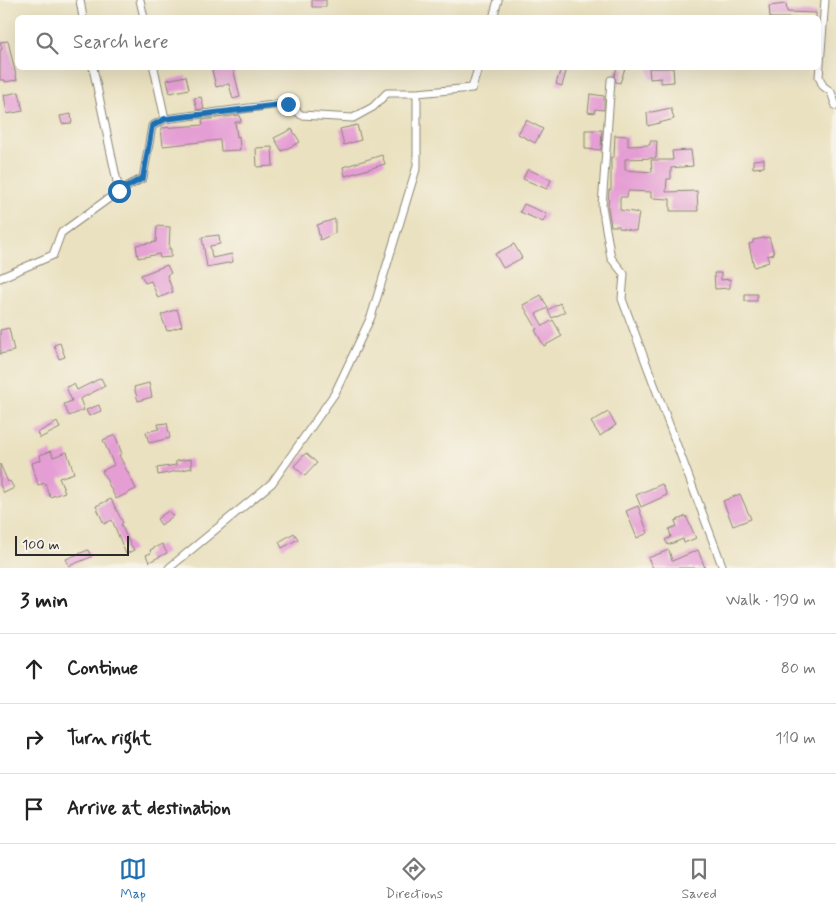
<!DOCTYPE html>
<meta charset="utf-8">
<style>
:root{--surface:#fff;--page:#f2f2f2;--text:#222;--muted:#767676;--line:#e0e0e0;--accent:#1f6fb2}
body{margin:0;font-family:Mynerve,sans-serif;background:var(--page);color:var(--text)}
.scale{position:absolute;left:15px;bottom:12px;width:114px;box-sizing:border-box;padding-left:5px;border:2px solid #2b2b2b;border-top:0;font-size:14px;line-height:18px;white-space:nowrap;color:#2b2b2b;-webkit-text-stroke:4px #f7f3e8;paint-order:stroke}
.stop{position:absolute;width:15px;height:15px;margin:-11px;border:4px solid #1f6fb2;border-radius:50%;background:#fff}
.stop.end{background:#1f6fb2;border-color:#fff;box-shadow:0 1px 5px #0008}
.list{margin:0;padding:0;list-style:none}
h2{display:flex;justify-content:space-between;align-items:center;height:65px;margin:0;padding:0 20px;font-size:21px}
h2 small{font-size:16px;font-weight:400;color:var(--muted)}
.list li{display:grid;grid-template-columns:32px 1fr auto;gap:15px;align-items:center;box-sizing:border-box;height:70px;padding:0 20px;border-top:1px solid var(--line)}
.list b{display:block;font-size:19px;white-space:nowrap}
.list em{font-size:16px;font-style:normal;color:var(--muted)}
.icon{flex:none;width:28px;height:28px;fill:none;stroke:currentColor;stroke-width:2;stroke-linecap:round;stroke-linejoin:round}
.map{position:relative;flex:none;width:836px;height:568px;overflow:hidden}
.search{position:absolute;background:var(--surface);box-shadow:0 5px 20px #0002;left:15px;right:15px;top:15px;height:55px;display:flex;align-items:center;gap:12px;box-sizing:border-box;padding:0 18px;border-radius:8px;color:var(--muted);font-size:19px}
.sheet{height:275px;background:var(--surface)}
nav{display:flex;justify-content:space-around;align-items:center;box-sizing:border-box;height:70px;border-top:1px solid var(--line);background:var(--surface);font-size:14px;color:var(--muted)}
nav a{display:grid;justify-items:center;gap:2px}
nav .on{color:var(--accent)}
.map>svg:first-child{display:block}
.building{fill:#e59ed4}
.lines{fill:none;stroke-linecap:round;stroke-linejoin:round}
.minor-casing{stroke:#8a8676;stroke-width:9}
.minor{stroke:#fff;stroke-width:7}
.route{stroke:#1f6fb2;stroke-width:6}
</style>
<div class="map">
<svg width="836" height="568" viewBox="0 0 836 568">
<rect width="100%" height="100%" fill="#f7f3e8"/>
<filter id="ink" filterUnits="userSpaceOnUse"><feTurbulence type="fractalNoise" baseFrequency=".02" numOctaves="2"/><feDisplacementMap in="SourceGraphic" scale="10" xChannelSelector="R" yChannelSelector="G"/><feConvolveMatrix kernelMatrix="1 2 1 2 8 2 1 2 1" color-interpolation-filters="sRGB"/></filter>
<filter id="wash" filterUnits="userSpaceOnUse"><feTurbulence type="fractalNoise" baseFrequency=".0096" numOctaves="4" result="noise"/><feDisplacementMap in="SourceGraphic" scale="20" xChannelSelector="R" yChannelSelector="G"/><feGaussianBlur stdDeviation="1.12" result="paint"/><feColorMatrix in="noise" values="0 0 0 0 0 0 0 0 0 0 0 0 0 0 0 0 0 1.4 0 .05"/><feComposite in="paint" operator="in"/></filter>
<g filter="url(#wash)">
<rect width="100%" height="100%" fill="#eae1c0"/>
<g id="blocks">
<path class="building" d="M312 0H326V7H312Z
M786 4 787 12 816 13V18H770L769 6Z
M8 41 17 80 5 82V80H0V50L2 49 0 42Z
M224 68H233L240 97 233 99 229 84 216 87 212 70Z
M561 68H567L562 86 556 84Z
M617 68H625L620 83 616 82 614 76Z
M649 68H673L674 82 661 83V78L650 79Z
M186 76 189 89 170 93 167 80Z
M19 92 23 111 7 114 4 95Z
M590 94 604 96V110L595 109 594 113 588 112Z
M201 97 204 109 197 110 194 98Z
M671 108 674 119 648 126 647 113Z
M71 114 72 123 62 124 60 116Z
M240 115 241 122H235L237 137 239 136 240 150 221 151 220 140 163 146 161 128 203 125 202 120Z
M526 120 543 129 535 143 518 134Z
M357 125 361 140 344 145 340 129Z
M292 129 300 142 282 151 274 138Z
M585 130H602L601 150 585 149Z
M615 135 628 136V146L650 145V141H657L656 158 625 159V170L652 172 651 160H673L672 151 691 150 693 166 671 168V179H667L666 192 697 191 698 211H670V199L651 198V192L628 191 627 197H620V210L639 213 636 231 619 228V226H611L608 207 609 190H611V157H614Z
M272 147 273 166 257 167 256 148Z
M382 155 385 164 345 176 343 167Z
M764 159V167L753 168V160Z
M528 169 551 180 547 189 523 179Z
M524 204 547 214 543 222 520 212Z
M335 219V233L320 240 317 225Z
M157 226 170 227 169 249H171V257L160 258 159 254 138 258 136 245 156 242Z
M219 235 220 244 210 246 212 258 232 254 233 262 207 267 202 237Z
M769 237 774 254 767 256 769 262 754 267 749 244 753 243V240Z
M514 244 522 258 503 268 495 254Z
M167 265 171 273 167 275 173 292 158 298 151 281 145 283 141 275Z
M714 273H721V280L730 279V288L715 289Z
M745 294H757V301H745Z
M541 295 548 308 536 314 543 326 553 320 562 336 544 346 535 330 537 329 523 305Z
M560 303 565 312 552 318 548 310Z
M177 309 182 326 167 331 161 315Z
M9 328 14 351 0 354V330Z
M60 343 65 357 59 359 54 345Z
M101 378 105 386 80 399 84 410 69 416 64 404 72 401 66 387 74 384 77 390Z
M149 383 152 397 138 401 134 387Z
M99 405 101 411 89 416 86 410Z
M608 412 616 425 600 436 591 422Z
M57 422 60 428 40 438 37 433Z
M167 423 170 438 149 443 146 432 159 429 158 424Z
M115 435 122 454 119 455 136 489 116 499 102 471 114 465 103 440Z
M51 451 53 457 67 452 74 473 59 478 65 492 50 497 45 483 38 485 32 463 41 460 40 455Z
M306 453 317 463 305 476 294 466Z
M191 459 192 468 158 475 157 468 176 465V461Z
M0 464 8 482 10 481 14 488 4 493 0 485Z
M662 484 667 495 641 507 636 495Z
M740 494 751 519 733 526 723 501Z
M111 499 123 523 121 524 127 538 134 550 126 554 112 520 104 524 96 506Z
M638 506 648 533 637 538 626 511Z
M168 511 173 516 161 525 157 519Z
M686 516 696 538 684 543 683 539 668 545 665 540 671 537 669 529 677 526 675 521Z
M294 533 298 539 282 548 279 542Z
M162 544 167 553 149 562 146 555 151 553 150 550Z
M88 550 91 557 69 566 66 559Z
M669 550 672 561 698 550 705 568H653L648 558Z"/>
</g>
</g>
<g filter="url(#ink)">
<use href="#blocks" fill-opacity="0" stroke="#8a8676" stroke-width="1"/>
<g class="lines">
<defs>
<path id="minor" d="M80 0 83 18
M140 0 144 18
M825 0 819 77 823 86 831 92 836 106
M493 18 498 0
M93 68 119 191
M154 68 165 119
M611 80 602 206 611 258 624 274 622 299 723 568
M0 278 53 255 61 233 119 191 143 178 152 126 165 119 288 103 301 115 353 118 373 107 387 93H417L472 88 478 68
M169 568 272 483 335 393 371 317 417 166V93"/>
</defs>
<use href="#minor" class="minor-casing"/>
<use href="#minor" class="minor"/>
</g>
</g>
<g class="lines" filter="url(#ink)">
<path class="route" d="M119 191 143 178 152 126 165 119 288 104"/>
</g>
</svg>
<div class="scale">100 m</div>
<div class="stop" style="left:119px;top:191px"></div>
<div class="stop end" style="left:288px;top:104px"></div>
<div class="search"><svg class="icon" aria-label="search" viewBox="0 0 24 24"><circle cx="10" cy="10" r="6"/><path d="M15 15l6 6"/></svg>Search here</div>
</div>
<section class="sheet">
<h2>3 min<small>Walk · 190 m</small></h2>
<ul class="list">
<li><svg class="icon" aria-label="ahead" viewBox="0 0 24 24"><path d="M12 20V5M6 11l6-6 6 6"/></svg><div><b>Continue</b></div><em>80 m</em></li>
<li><svg class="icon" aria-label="right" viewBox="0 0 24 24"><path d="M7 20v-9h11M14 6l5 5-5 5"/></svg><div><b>Turn right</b></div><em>110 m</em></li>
<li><svg class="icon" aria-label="arrive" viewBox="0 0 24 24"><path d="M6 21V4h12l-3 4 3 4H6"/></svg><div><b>Arrive at destination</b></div></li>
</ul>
</section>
<nav>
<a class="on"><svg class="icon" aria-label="map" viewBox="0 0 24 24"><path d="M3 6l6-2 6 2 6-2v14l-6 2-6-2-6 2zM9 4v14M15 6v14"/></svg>Map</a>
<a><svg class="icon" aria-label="directions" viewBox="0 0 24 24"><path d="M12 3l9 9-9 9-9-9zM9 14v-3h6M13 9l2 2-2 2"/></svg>Directions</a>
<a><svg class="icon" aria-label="saved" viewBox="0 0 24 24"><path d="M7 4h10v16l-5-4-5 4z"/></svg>Saved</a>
</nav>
